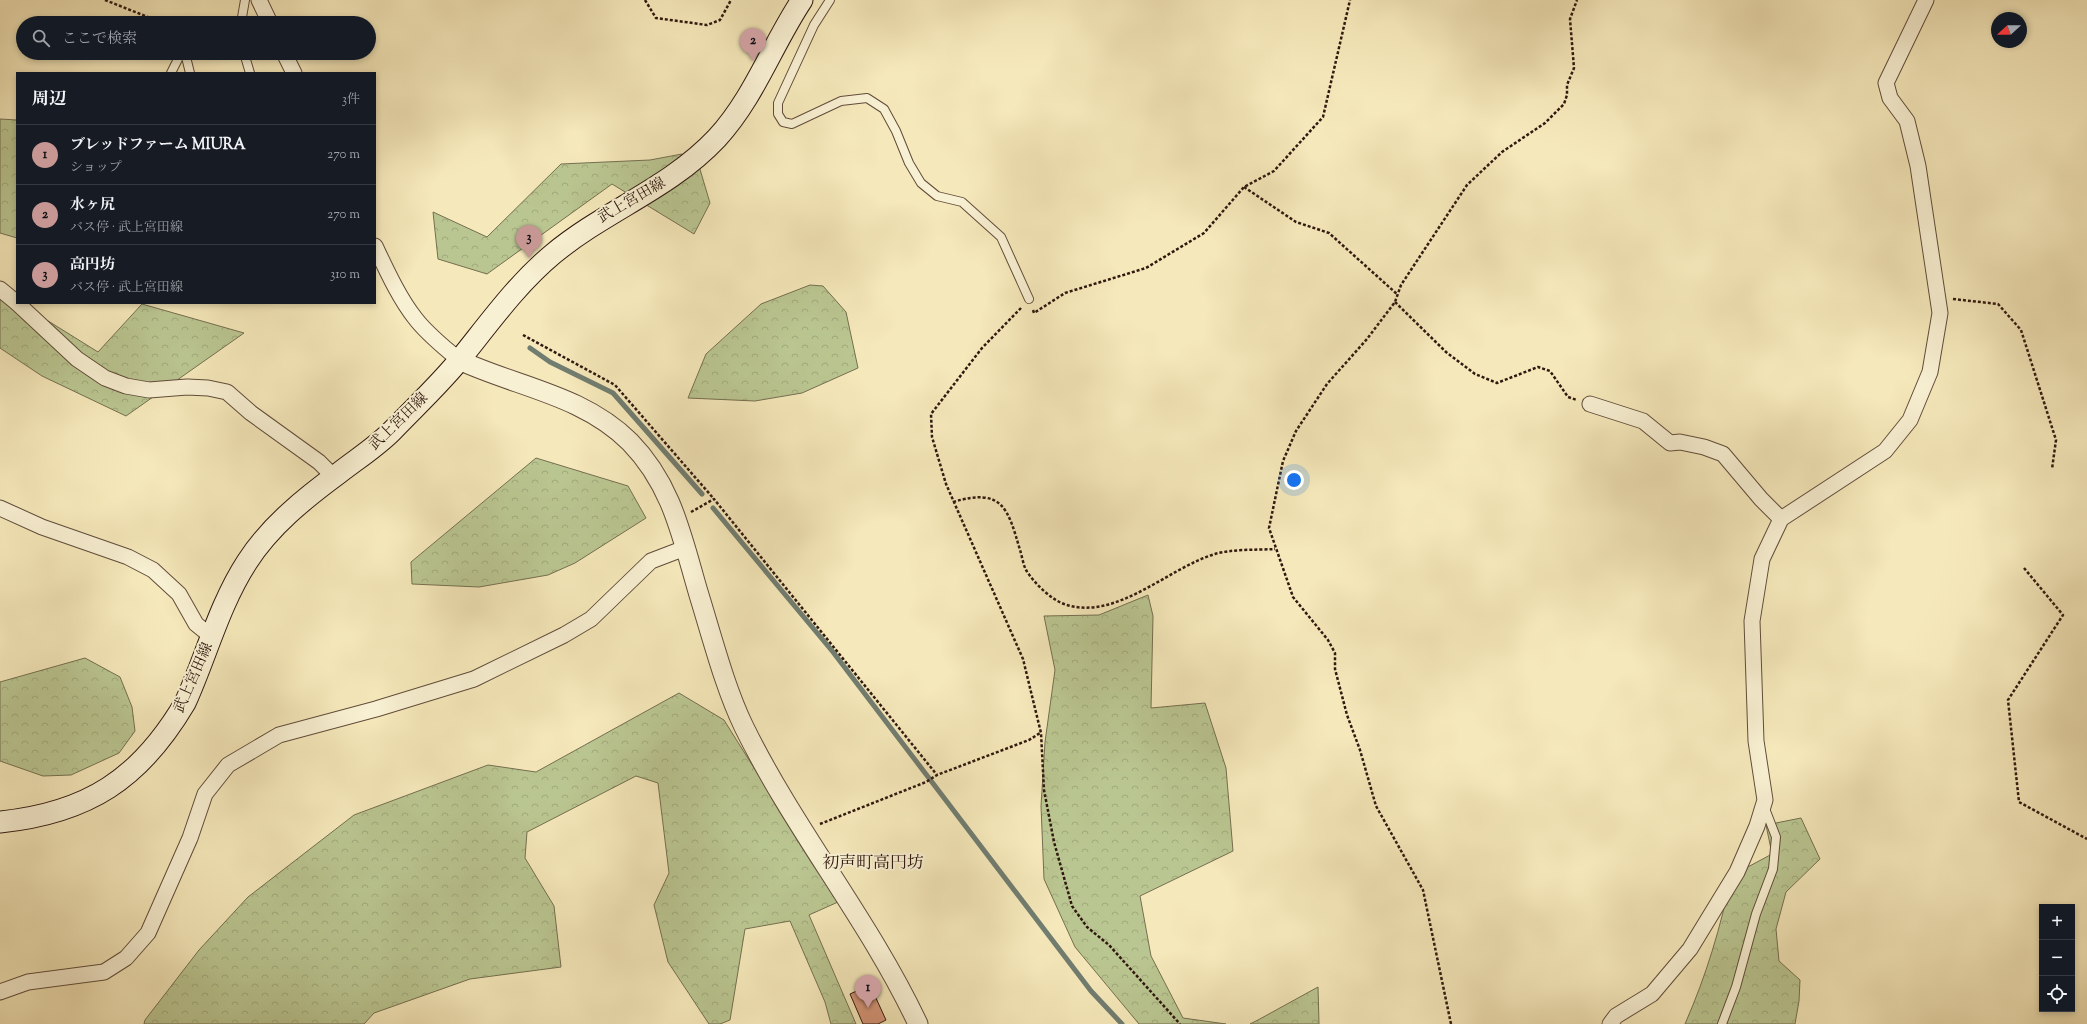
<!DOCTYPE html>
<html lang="ja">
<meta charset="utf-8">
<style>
:root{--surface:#171b24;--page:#242831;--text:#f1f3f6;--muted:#9ea1a6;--line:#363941;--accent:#c59692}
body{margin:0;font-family:"Sorts Mill Goudy","Noto Serif JP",serif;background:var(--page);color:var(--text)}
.controls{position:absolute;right:12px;bottom:12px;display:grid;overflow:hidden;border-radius:0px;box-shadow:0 2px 6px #0003}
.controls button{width:36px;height:36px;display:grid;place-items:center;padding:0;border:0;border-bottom:1px solid var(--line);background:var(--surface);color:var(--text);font:20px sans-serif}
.compass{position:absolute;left:1991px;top:12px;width:36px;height:36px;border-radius:50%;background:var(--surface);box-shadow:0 2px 6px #0003;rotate:249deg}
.you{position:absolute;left:1294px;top:480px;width:14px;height:14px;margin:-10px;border:3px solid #fff;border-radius:50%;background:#1a73e8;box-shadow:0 0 0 6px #1a73e833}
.badge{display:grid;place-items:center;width:26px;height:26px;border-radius:50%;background:var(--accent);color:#111;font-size:13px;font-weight:700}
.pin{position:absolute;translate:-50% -33px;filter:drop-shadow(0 1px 2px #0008)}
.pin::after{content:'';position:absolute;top:21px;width:14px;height:12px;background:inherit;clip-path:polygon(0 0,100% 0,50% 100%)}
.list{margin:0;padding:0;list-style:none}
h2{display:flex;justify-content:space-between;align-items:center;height:52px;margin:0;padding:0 16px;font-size:17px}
h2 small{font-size:13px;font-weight:400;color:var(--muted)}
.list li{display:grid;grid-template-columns:26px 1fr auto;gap:12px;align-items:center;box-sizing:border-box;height:60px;padding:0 16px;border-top:1px solid var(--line)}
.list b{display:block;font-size:15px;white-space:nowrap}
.list p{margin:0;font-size:13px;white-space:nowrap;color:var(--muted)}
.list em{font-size:13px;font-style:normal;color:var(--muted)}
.icon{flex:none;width:22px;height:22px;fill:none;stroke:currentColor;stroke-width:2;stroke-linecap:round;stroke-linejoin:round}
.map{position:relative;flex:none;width:2087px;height:1024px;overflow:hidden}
.search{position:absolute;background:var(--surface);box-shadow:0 2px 6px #0003;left:16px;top:16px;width:360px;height:44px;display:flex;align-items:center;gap:10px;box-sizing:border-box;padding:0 14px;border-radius:22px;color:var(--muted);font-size:15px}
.panel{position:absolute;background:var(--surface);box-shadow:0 2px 6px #0003;left:16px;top:72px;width:360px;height:232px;border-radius:0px}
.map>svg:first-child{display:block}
.forest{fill:url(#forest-crowns);stroke:#756f50}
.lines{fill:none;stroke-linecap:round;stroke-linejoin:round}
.stream{stroke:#717d70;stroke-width:5}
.building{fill:#d69577;stroke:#30180f}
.service-casing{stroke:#614c3a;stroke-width:10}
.minor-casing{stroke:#614c3a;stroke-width:17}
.tertiary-casing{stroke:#614c3a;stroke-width:21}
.secondary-casing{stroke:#30180f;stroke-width:23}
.path{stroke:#30180f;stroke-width:2.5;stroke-dasharray:3 2;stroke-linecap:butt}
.service{stroke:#f8f0d2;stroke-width:8}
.minor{stroke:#f8f0d2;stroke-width:15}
.tertiary{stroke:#f8f0d2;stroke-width:19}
.secondary{stroke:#f8f0d2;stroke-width:21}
.labels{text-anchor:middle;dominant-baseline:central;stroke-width:4;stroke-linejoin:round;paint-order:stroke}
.street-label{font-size:15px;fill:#30180f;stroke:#f8f0d2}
.quarter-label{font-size:17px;fill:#30180f;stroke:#f8f0d2}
</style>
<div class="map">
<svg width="2087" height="1024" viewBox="0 0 2087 1024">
<defs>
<pattern id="forest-crowns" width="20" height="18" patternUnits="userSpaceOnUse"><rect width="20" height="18" fill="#bac691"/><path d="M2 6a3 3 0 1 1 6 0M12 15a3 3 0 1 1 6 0" fill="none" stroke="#a0a97c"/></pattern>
</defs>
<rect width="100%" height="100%" fill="#f5e8ba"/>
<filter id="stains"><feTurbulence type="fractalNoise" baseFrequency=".005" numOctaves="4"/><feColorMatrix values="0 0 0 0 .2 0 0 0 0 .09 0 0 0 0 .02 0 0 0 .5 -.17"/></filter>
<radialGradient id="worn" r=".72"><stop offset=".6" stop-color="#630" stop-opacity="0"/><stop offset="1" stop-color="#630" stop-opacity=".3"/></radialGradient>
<path class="forest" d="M0 119 17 120V238L0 233Z
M682 154 699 166 710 203 694 234 612 184 487 274 438 259 433 212 487 237 561 164 650 160Z
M810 285 823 286 846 312 858 368 802 393 755 401 688 398 706 354 761 304Z
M0 291 98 352 142 304 244 333 126 416 42 376 0 348Z
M536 458 628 486 646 518 575 563 548 575 479 587 412 584 411 562Z
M1148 595 1153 616 1151 708 1205 703 1226 768 1233 851 1140 896 1151 956 1183 1018 1226 1024H1139L1075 947 1044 879 1041 806 1045 742 1055 670 1044 616 1099 615Z
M85 658 120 677 132 707 135 731 119 753 71 775 43 776 0 761V682Z
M679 693 724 720 838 902 809 915 856 1024H831L825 1002 790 921 745 929 730 1020 720 1024H709L668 962 654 905 669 873 658 783 636 776 527 832 525 858 554 906 561 967 470 979 374 1013 364 1024H144L145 1020 199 950 248 897 354 815 488 765 536 772Z
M1801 818 1820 859 1786 892 1776 929 1779 961 1800 980 1799 1001 1795 1024H1685C1706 976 1721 927 1731 876L1772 854 1766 825Z
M1318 987 1319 1024H1250L1258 1020Z"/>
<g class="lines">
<path class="stream" d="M530 348 550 362 613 393 702 494
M713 508 833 652 1091 991 1122 1024"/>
</g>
<path class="building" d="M870 985 886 1020 878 1024H863L850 994Z"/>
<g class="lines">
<defs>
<path id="service" d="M830 0 814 25 778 103V114L783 122 792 124 841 101 867 98 884 109 896 131 909 163 921 183 937 196 962 202 1001 237 1029 299
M241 23 245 0
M185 53 190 73
M244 53 250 73
M171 73 181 53
M1722 1024 1736 987 1756 914 1773 869 1776 837 1764 806"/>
<path id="minor" d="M259 0 270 23
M284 53 294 73
M375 246C386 269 399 298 415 318 427 334 444 347 459 360
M0 289 17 303
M17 303 77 359 105 378 126 386 149 390 187 387 208 388 227 392 251 413 319 462 334 477
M1590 404 1643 421 1670 443 1680 442 1704 447 1723 454 1761 499 1781 519
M0 508 42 527 128 557 153 570 179 594 196 624 212 637
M0 992 28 982 104 972 126 958 148 933 190 838 205 794 228 765 279 735 376 709 474 679 564 635 591 619 651 561 685 548
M1610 1024 1616 1016 1652 994 1690 949 1737 872 1757 826 1765 800 1756 741 1752 621 1762 559 1781 519 1885 451 1910 420 1930 372 1940 313 1918 166 1907 121 1890 98 1886 83 1926 0"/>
<path id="tertiary" d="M459 360C517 387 583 395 630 442 673 486 682 538 699 595 712 637 725 688 744 727 795 831 869 920 918 1024"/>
<path id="secondary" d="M0 822C88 813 140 779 185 703 206 657 219 605 247 562 270 526 305 498 339 473 357 459 376 447 392 431 415 407 440 384 461 358 490 322 517 284 553 254 606 210 669 189 717 138 754 98 772 45 802 0"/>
</defs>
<use href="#service" class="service-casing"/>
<use href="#minor" class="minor-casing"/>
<use href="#tertiary" class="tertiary-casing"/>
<use href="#secondary" class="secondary-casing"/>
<path class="path" d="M105 0 163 23
M645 0 656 18 707 25 720 20 731 0
M1244 187 1296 222 1329 233 1398 295
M1953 299 1998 304 2021 330 2056 440 2052 469
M1395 302 1446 352 1475 374 1497 383 1538 367 1550 371 1568 397 1577 400
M1021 308 982 348 931 414 932 437 946 484 1023 659 1041 733 1044 790 1054 842 1072 906 1087 927 1109 945 1180 1024
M1033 310 1034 313 1065 293 1146 268 1204 233 1244 187 1274 171 1323 117 1350 0
M523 335 615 385 714 499
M953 502C1003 487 1008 509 1020 550 1022 556 1023 564 1026 570 1034 583 1052 601 1067 605 1118 620 1168 568 1215 554 1231 549 1257 550 1275 549
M691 512 714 499 937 775
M2024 568 2063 615 2008 700 2019 802 2087 839
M820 824 926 782 937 775 1029 740 1040 733
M1451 1024 1423 890 1376 806 1360 750 1347 715 1335 669V653L1328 640 1293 597 1269 528 1283 461 1296 431 1327 384 1367 339 1395 302 1401 285 1467 185 1502 152 1545 123 1564 104 1567 95V85L1574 68 1570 19 1577 0"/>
<use href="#service" class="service"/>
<use href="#minor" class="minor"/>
<use href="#tertiary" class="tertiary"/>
<use href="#secondary" class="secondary"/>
</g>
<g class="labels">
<g class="street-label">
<text transform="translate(632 201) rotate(-30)">武上宮田線</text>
<text transform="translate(399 422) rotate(-44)">武上宮田線</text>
<text transform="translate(194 678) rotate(-66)">武上宮田線</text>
</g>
<g class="quarter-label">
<text x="873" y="864">初声町高円坊</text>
</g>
</g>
<rect width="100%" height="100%" filter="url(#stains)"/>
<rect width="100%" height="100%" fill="url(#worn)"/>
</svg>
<div class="controls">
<button>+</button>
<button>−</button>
<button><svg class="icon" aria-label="locate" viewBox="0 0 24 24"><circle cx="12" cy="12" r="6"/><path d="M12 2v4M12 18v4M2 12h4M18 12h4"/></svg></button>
</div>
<svg class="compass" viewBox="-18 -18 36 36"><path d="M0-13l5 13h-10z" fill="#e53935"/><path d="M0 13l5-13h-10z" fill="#9ea1a6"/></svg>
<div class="you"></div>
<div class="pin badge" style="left:868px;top:1008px">1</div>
<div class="pin badge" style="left:753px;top:61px">2</div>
<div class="pin badge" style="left:529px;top:258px">3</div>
<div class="search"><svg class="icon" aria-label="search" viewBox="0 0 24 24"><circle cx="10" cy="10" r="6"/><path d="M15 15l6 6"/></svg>ここで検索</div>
<section class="panel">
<h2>周辺<small>3件</small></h2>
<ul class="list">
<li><span class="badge">1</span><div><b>ブレッドファーム MIURA</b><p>ショップ</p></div><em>270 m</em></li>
<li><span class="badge">2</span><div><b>水ヶ尻</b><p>バス停 · 武上宮田線</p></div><em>270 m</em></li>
<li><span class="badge">3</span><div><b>高円坊</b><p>バス停 · 武上宮田線</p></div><em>310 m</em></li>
</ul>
</section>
</div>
